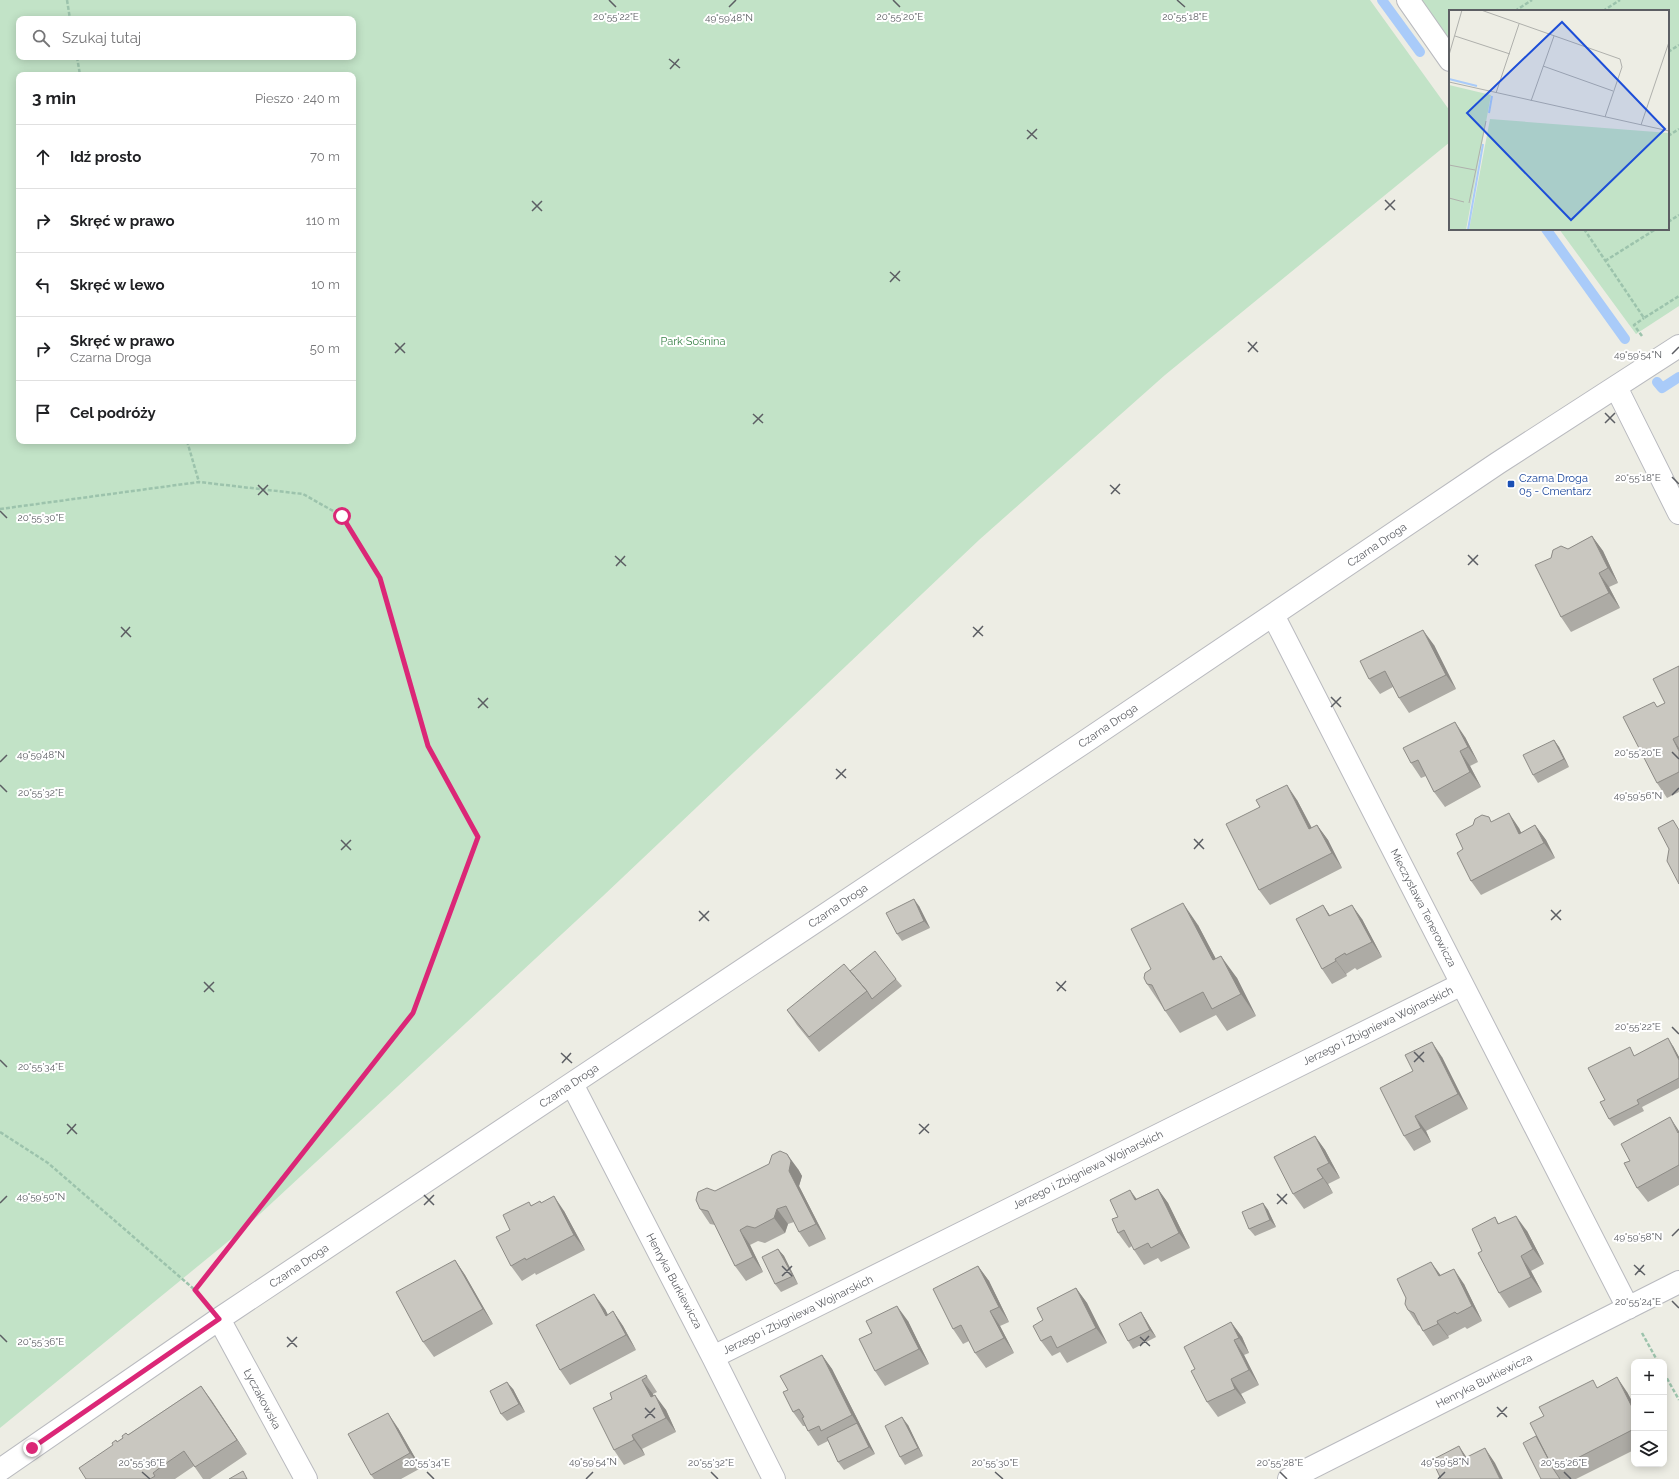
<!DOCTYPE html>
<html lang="pl">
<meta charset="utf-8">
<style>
:root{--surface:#fff;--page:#f6f6f6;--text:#202124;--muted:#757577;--line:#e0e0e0}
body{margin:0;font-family:Raleway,sans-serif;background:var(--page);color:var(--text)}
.controls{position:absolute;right:12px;bottom:12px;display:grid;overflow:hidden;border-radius:8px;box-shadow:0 2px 10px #0003}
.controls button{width:36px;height:36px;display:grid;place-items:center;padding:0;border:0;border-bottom:1px solid var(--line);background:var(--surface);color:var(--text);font:20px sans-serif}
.stop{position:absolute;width:12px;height:12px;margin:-9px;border:3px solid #db2777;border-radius:50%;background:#fff}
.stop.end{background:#db2777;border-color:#fff;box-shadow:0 1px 4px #0008}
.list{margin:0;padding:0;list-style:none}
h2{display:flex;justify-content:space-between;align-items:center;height:52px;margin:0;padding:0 16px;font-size:17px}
h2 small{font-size:13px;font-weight:400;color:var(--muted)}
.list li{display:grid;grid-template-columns:26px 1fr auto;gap:12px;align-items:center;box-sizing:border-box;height:64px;padding:0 16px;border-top:1px solid var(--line)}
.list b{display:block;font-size:15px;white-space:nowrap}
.list p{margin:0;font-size:13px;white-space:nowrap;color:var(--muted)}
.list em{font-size:13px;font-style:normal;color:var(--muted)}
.icon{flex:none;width:22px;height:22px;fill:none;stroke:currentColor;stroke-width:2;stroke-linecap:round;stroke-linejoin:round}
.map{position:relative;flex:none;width:1679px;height:1479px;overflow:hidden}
.search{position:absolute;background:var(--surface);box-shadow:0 2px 10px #0003;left:16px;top:16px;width:340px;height:44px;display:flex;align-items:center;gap:10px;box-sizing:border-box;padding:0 14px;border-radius:8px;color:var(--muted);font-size:15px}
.panel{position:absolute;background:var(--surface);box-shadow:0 2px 10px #0003;left:16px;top:72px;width:340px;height:372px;border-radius:8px}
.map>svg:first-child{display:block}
.green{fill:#c2e3c7;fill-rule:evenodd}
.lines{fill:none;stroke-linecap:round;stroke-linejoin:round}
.stream{stroke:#a9cbf9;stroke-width:10}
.minor-casing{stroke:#b9babf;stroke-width:24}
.path{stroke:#9cc3ac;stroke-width:2.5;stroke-dasharray:4 2;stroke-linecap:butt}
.minor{stroke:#fff;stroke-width:22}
.wall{fill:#adaba5}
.shaded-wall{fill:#8d8b86}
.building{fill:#c9c7c0;stroke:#8d8b86}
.route{stroke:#db2777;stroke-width:5}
.ticks{fill:none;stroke:#5c5e63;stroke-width:1.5}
.transit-dot{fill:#1a4fb4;stroke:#fff;stroke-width:1.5}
.labels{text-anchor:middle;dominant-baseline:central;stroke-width:4;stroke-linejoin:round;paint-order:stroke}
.park-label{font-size:11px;fill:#3b8349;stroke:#fff}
.transit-label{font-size:11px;fill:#164399;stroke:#fff;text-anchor:start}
.street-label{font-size:11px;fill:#5c5e63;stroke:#fff}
.inset-river{fill:none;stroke:#a9cbf9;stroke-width:2}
.inset-road{fill:none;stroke:#afb0ac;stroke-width:1}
.view{fill:#1d4ed8;fill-opacity:0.15;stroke:#1d4ed8;stroke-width:2}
.inset-edge{fill:none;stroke:#5c5e63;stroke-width:2}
.ticks-label{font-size:10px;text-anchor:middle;fill:#5c5e63;stroke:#fff;stroke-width:4;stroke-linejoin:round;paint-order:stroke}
</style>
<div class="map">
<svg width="1679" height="1479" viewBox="0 0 1679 1479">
<rect width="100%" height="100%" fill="#edede4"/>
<path class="green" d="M0 0H1370L1450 111V142L1165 375 979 540 603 896 247 1226 0 1428ZM19 19H353V57H19ZM19 75H353V441H19Z
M1399 0H1679V306L1636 334 1559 229H1668V11H1450V73Z"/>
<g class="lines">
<path class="stream" d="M1382 0 1420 52
M1546 229 1625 339
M1657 382 1662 388 1679 377"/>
<defs>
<path id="minor" d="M1408 0 1450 60
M1616 387 1679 513
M1273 615 1628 1308
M572 1084 713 1357 774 1479
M219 1319 306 1479
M713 1357 1462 984
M0 1470 219 1319 1083 743 1498 463 1679 346
M1289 1479 1679 1282"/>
</defs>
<use href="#minor" class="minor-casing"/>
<path class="path" d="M67 0 70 19
M1515 11 1532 0
M1603 11 1620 0
M1668 52 1679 45
M77 57 80 75
M1668 136 1679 129
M1668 222 1679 215
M1584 229 1644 318 1679 296
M1605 261 1656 229
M1642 336 1634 325 1644 318
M187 441 199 482
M0 509 199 482 303 494 342 516 380 578 428 746 478 837 413 1013 195 1290
M0 1132 48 1163 195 1290 201 1297
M1642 1333 1658 1362
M1664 1373 1679 1400"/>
<use href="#minor" class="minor"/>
</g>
<path class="wall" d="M1592 536 1603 551 1618 583 1609 587 1620 608 1571 632 1561 617 1568 549Z
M1434 645 1456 689 1409 713 1399 698 1393 687 1380 694 1369 679Z
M1679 666V792L1667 798 1657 783V707L1665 703Z
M1465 737 1478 762 1470 766 1481 787 1445 807 1434 792 1426 776 1421 778 1411 763Z
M1554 740 1559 747 1569 767 1538 783 1533 775Z
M1297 800 1312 828 1317 825 1328 840 1342 868 1270 905 1259 890Z
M1492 822 1519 828 1521 833 1535 825 1546 840 1555 858 1481 895 1471 881 1463 849Z
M1323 905 1330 916 1362 919 1382 957 1357 970 1355 968 1346 974 1347 976 1332 984 1322 969Z
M919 906 930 928 902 941 897 934Z
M1198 925 1216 959 1237 978 1256 1016 1227 1031 1216 1015 1180 1033 1147 984 1151 969Z
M850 971 896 979 902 986 819 1052 797 1025 787 1010Z
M1673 1046 1679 1057V1088L1642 1107 1644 1111 1614 1126 1609 1119 1605 1100 1636 1055Z
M1442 1057 1468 1109 1426 1131 1431 1142 1414 1151 1404 1136Z
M1679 1131V1185L1648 1202 1637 1188 1630 1161Z
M1315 1136 1325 1150 1340 1178 1328 1184 1333 1193 1304 1209 1293 1194Z
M769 1164 798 1169 802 1176 799 1186 826 1239 809 1247 799 1232 794 1222 788 1224 785 1233 765 1243 758 1241 750 1245 763 1272 746 1281 735 1266 715 1225 710 1224 700 1209 715 1191Z
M1158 1189 1168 1203 1190 1248 1161 1262 1158 1258 1144 1265 1134 1250 1132 1246 1129 1248 1118 1233 1136 1199Z
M542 1203 564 1211 585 1250 536 1275 535 1273 522 1281 511 1266 510 1230 531 1205Z
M1263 1203 1268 1210 1276 1227 1255 1236 1249 1229Z
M1495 1217 1499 1224 1527 1231 1544 1264 1531 1271 1542 1292 1509 1308 1499 1293 1482 1251Z
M778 1249 784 1256 798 1284 781 1292 775 1284Z
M455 1260 465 1275 493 1324 434 1357 423 1342Z
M978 1266 989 1281 1009 1322 1000 1326 1014 1353 986 1368 975 1353 969 1341 963 1344 953 1329Z
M1441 1275 1464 1284 1482 1321 1467 1329 1465 1327 1448 1336 1449 1338 1433 1346 1423 1331 1420 1326 1418 1325 1408 1310Z
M1076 1288 1087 1303 1107 1343 1067 1363 1060 1352 1052 1356 1041 1341 1043 1320Z
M605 1309 608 1315 613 1311 623 1326 636 1350 570 1385 560 1370Z
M1141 1312 1146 1320 1156 1337 1133 1349 1128 1341Z
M908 1321 929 1364 885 1386 875 1371Z
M1231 1322 1242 1337 1249 1353 1244 1355 1259 1385 1241 1394 1246 1403 1218 1417 1207 1402 1195 1369Z
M822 1355 832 1369 875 1454 844 1470 838 1462 828 1441 818 1446 808 1431 805 1426H803L793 1412 788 1390Z
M646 1375 657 1392 653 1394V1396L666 1410 676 1432 642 1449 645 1455 624 1465 614 1450 612 1399Z
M201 1386 247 1454 210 1479H203L194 1466 175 1479H86L117 1442Z
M1598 1387 1627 1392 1634 1405V1450L1576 1479H1541L1536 1436 1544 1416Z
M513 1389 525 1412 507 1421 501 1414Z
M908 1425 923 1456 905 1465 900 1457Z
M398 1428 421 1468 401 1479H374L371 1475Z"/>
<path class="shaded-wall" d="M1592 536 1603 551 1618 583 1608 568Z
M1599 573 1609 587 1620 608 1609 593Z
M1423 630 1434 645 1456 689 1446 675Z
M1455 722 1465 737 1478 762 1468 747Z
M1673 739 1679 748V751Z
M1554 740 1559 747 1569 767 1564 759Z
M1460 751 1470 766 1481 787 1470 772Z
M1287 785 1297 800 1320 844 1309 829Z
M1509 813 1519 828 1529 849 1519 834Z
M1317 825 1328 840 1342 868 1332 853Z
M1535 825 1546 840 1555 858 1544 843Z
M914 899 919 906 930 928 924 921Z
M1183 903 1198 925 1228 982 1213 960Z
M1323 905 1333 920 1329 916Z
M1352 905 1362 919 1382 957 1372 942Z
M1221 956 1237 978 1256 1016 1241 994Z
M1335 959 1346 974 1347 976 1336 961Z
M1668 1038 1673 1046 1679 1057V1060Z
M1432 1042 1442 1057 1468 1109 1458 1094Z
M1415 1116 1426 1131 1431 1142 1421 1128Z
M1670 1117 1679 1131V1134Z
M1315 1136 1325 1150 1340 1178 1329 1163Z
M787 1154 798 1169 802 1176 799 1186 826 1239 816 1224 789 1171Z
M1317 1169 1328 1184 1333 1193Z
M1158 1189 1168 1203 1190 1248 1179 1233Z
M1130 1190 1141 1205 1135 1200Z
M554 1196 564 1211 585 1250 574 1235Z
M1263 1203 1268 1210 1276 1227 1270 1220Z
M777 1209 788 1224 785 1233 774 1218Z
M1516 1216 1527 1231 1544 1264 1533 1249Z
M740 1230 750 1245 763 1272 753 1257Z
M778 1249 784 1256 798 1284 793 1276Z
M1521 1256 1531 1271 1542 1292 1531 1277Z
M455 1260 465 1275 493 1324 483 1309Z
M1431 1262 1442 1277 1439 1276Z
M978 1266 989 1281 1009 1322 999 1307Z
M1454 1269 1464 1284 1482 1321 1472 1306Z
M1076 1288 1087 1303 1107 1343 1096 1328Z
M594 1294 605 1309 616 1331 606 1316Z
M897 1306 908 1321 929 1364 919 1349Z
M613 1311 623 1326 636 1350 626 1335Z
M990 1311 1000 1326 1014 1353 1004 1338Z
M1141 1312 1146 1320 1156 1337 1150 1330Z
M1437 1321 1448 1336 1449 1338 1438 1324Z
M1231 1322 1242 1337 1249 1353 1239 1338Z
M1234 1340 1244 1355 1259 1385 1249 1370Z
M822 1355 832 1369 875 1454 869 1447 857 1423 852 1415Z
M1617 1377 1627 1392 1634 1405V1411Z
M1231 1379 1241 1394 1246 1403 1235 1389Z
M642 1380 653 1394 661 1412 651 1397Z
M507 1382 513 1389 525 1412 519 1404Z
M201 1386 212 1401 247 1454 237 1440Z
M655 1395 666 1410 676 1432 666 1418Z
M388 1413 398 1428 421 1468 410 1453Z
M902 1417 908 1425 923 1456 918 1448Z
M632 1435 642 1449 645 1455 634 1440Z
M1459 1446 1469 1461 1465 1458Z
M1485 1448 1495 1463 1503 1479H1500Z"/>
<path class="building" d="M1592 536 1608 568 1599 573 1609 593 1561 617 1535 565 1551 558 1553 550 1561 546 1568 549Z
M1423 630 1446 675 1399 698 1385 671 1369 679 1360 661Z
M1679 666V736L1673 739 1679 751V772L1657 783 1623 717 1654 702 1657 707 1665 703 1653 679Z
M1455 722 1468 747 1460 751 1470 772 1434 792 1418 760 1411 763 1403 748Z
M1554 740 1564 759 1533 775 1523 755Z
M1287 785 1309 829 1317 825 1332 853 1259 890 1226 824 1260 807 1256 800Z
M1509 813 1519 834 1535 825 1544 843 1471 881 1457 853 1463 849 1456 834 1473 825 1475 819 1482 815 1489 817 1491 822Z
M1673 820 1679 830V884L1667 861 1669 849 1658 828Z
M914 899 924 921 897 934 886 913Z
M1183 903 1213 960 1221 956 1241 994 1212 1009 1203 992 1165 1011 1152 985 1147 984 1144 978 1145 973 1151 969 1131 929Z
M1323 905 1329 916 1352 905 1372 942 1346 955 1345 953 1335 959 1336 961 1322 969 1296 919Z
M875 951 896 979 872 999 867 991 850 971Z
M844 964 867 991 809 1037 787 1010Z
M1668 1038 1679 1060V1078L1637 1100 1639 1104 1609 1119 1600 1102 1605 1100 1588 1068 1630 1047 1634 1056Z
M1432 1042 1458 1094 1415 1116 1421 1128 1404 1136 1380 1088 1413 1071 1405 1055Z
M1670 1117 1678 1133 1679 1132V1165L1637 1188 1624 1163 1630 1161 1621 1144Z
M1315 1136 1329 1163 1317 1169 1323 1178 1293 1194 1274 1157Z
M780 1151 787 1154 791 1161 789 1171 816 1224 799 1232 786 1206 777 1209 774 1218 755 1228 747 1226 740 1230 753 1257 735 1266 708 1211 700 1209 696 1200 698 1192 707 1188 715 1191 769 1164 772 1155Z
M1158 1189 1179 1233 1151 1248 1148 1243 1134 1250 1124 1230 1118 1233 1112 1219 1118 1217 1110 1200 1130 1190 1135 1200Z
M554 1196 574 1235 526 1260 525 1258 511 1266 496 1237 510 1230 503 1215 529 1202 531 1206 540 1201 541 1203Z
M1263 1203 1270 1220 1249 1229 1242 1212Z
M1516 1216 1533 1249 1521 1256 1531 1277 1499 1293 1478 1253 1482 1251 1472 1229 1495 1217 1498 1224Z
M778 1249 793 1276 775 1284 762 1257Z
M455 1260 483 1309 423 1342 396 1292Z
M1431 1262 1439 1276 1454 1269 1472 1306 1457 1314 1455 1312 1437 1321 1438 1324 1423 1331 1414 1313 1408 1310 1405 1304 1406 1298 1397 1279Z
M978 1266 999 1307 990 1311 1004 1338 975 1353 961 1325 953 1329 933 1289Z
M1076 1288 1096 1328 1057 1348 1051 1336 1041 1341 1033 1326 1043 1320 1037 1308Z
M594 1294 606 1316 613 1311 626 1335 560 1370 536 1325Z
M897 1306 919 1349 875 1371 859 1339 872 1333 866 1321Z
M1141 1312 1150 1330 1128 1341 1119 1324Z
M1231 1322 1239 1338 1234 1340 1249 1370 1231 1379 1235 1389 1207 1402 1191 1371 1195 1369 1184 1347Z
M822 1355 852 1415 821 1431 819 1426 808 1431 802 1418 804 1417 799 1409 793 1412 783 1392 788 1390 780 1376Z
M646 1375 647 1377 642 1380 651 1397 655 1395 666 1418 632 1435 634 1440 614 1450 593 1408 612 1399 610 1393Z
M1617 1377 1634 1411V1429L1554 1470 1530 1423 1544 1416 1539 1407 1593 1380 1597 1388Z
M507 1382 519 1404 501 1414 490 1391Z
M201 1386 237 1440 195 1467 184 1451 162 1466 153 1473 155 1476 150 1479H86L79 1468 113 1445 112 1443 116 1440 117 1442 123 1438 122 1436 126 1433 128 1435Z
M388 1413 410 1453 371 1475 348 1434Z
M902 1417 918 1448 900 1457 885 1426Z
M857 1423 869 1447 838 1462 827 1438Z
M1536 1436 1554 1470 1560 1479H1541L1523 1443Z
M1459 1446 1465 1458 1485 1448 1500 1479H1441L1432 1460Z
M243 1471 247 1479H229Z"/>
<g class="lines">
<path class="route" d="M32 1448 219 1319 195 1290 413 1013 478 837 428 746 380 578 342 516"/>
</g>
<path class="ticks" d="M609 0 616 7M893 0 900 7M1177 0 1185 7M729 7 736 0M669 59 680 68M670 69 679 59M1027 130 1037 139M1027 139 1037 129M1385 200 1395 210M532 201 542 211M1385 210 1395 200M532 211 542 201M890 272 900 281M890 282 900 271M1248 342 1258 352M395 343 405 353M1248 352 1257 342M395 353 405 343M1672 354 1679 347M1605 413 1615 423M753 414 763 423M1605 423 1615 413M753 424 763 414M1672 477 1679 484M258 485 268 495M1110 485 1120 494M1111 494 1120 484M258 495 268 485M0 511 7 518M1468 555 1478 565M615 556 626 566M1468 565 1478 555M616 566 625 556M121 627 131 637M973 627 983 636M121 637 130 627M973 637 983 626M1331 697 1341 707M478 698 488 708M1331 707 1341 697M478 708 488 698M1672 752 1679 759M0 762 7 755M836 769 846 778M836 779 846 769M0 785 7 792M1672 795 1679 788M1194 839 1204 849M341 840 351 850M1194 849 1203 839M341 850 351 840M1551 910 1561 920M699 911 709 921M1551 920 1561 910M699 921 709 911M204 982 214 992M1056 982 1066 991M1057 991 1066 981M204 992 214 982M1672 1027 1679 1034M1414 1052 1424 1062M561 1053 572 1063M0 1060 7 1067M1414 1062 1424 1052M562 1063 571 1053M67 1124 77 1134M919 1124 929 1133M67 1134 76 1124M919 1134 929 1124M1277 1194 1287 1204M424 1195 434 1205M0 1203 7 1196M1277 1204 1287 1194M424 1205 434 1195M1672 1236 1679 1229M1634 1265 1645 1275M782 1266 792 1276M1635 1275 1644 1265M782 1276 792 1266M1672 1301 1679 1308M0 1335 7 1342M287 1337 297 1347M1140 1337 1150 1346M1140 1346 1149 1336M287 1347 297 1337M1497 1407 1507 1417M645 1408 655 1418M1497 1417 1507 1407M645 1418 655 1408M142 1472 150 1479M427 1472 434 1479M711 1472 718 1479M995 1472 1003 1479M1280 1472 1287 1479M1564 1472 1571 1479M586 1479 593 1472M1438 1479 1445 1472"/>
<rect class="transit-dot" x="1507" y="480" width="8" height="8" rx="2"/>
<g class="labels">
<g class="park-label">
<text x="693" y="341">Park Sośnina</text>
</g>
<g class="transit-label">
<text x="1519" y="478">Czarna Droga<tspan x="1519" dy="13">05 - Cmentarz</tspan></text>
</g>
<g class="street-label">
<text transform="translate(1377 545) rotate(-34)">Czarna Droga</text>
<text transform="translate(1108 726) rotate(-34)">Czarna Droga</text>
<text transform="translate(838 906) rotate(-34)">Czarna Droga</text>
<text transform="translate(1423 908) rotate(63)">Mieczysława Tenerowicza</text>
<text transform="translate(1378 1026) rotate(-26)">Jerzego i Zbigniewa Wojnarskich</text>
<text transform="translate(569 1086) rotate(-34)">Czarna Droga</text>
<text transform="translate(1088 1170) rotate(-26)">Jerzego i Zbigniewa Wojnarskich</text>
<text transform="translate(299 1266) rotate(-34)">Czarna Droga</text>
<text transform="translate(674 1281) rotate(62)">Henryka Burkiewicza</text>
<text transform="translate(798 1315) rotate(-26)">Jerzego i Zbigniewa Wojnarskich</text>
<text transform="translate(1484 1381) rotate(-27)">Henryka Burkiewicza</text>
<text transform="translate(262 1399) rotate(62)">Łyczakowska</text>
</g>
</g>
<g transform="translate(1449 10)">
<rect width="220" height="220" fill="#edede4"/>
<path d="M0 75 42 85 17 220H0ZM41 109 220 123V220H20Z" fill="#c2e3c7"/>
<path class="inset-river" d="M0 69 28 76M40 103 43 86M19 220 34 134"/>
<path class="inset-road" d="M32 0 171 49 173 57 156 107M6 26 61 44M0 45 13 0M94 56 164 81M0 72 220 121M47 83 70 14M82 91 105 26M192 115 220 32M0 155 26 160M0 188 15 192M20 193 37 111"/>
<path class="view" d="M113 12 216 119 122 210 18 103Z"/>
<rect width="220" height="220" class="inset-edge"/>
</g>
<g class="ticks-label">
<text x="616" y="20">20°55'22"E</text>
<text x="900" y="20">20°55'20"E</text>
<text x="1185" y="20">20°55'18"E</text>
<text x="729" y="21">49°59'48"N</text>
<text x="1638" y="358">49°59'54"N</text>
<text x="1638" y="481">20°55'18"E</text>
<text x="41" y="521">20°55'30"E</text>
<text x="1638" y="756">20°55'20"E</text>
<text x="41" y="758">49°59'48"N</text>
<text x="41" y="796">20°55'32"E</text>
<text x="1638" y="799">49°59'56"N</text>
<text x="1638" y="1030">20°55'22"E</text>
<text x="41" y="1070">20°55'34"E</text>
<text x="41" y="1200">49°59'50"N</text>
<text x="1638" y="1240">49°59'58"N</text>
<text x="1638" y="1305">20°55'24"E</text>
<text x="41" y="1345">20°55'36"E</text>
<text x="593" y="1465">49°59'54"N</text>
<text x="1445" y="1465">49°59'58"N</text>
<text x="142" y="1466">20°55'36"E</text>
<text x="427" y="1466">20°55'34"E</text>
<text x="711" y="1466">20°55'32"E</text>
<text x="995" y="1466">20°55'30"E</text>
<text x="1280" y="1466">20°55'28"E</text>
<text x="1564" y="1466">20°55'26"E</text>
</g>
</svg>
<div class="controls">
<button>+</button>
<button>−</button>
<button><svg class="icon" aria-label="layers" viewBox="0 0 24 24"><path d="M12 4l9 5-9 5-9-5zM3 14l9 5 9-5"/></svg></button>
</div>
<div class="stop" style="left:342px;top:516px"></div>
<div class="stop end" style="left:32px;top:1448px"></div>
<div class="search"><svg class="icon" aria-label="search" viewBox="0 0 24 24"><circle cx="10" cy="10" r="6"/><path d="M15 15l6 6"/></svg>Szukaj tutaj</div>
<section class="panel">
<h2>3 min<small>Pieszo · 240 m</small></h2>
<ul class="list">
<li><svg class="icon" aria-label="ahead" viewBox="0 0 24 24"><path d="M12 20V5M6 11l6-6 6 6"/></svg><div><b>Idź prosto</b></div><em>70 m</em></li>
<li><svg class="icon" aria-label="right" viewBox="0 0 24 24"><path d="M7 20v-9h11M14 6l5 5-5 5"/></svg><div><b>Skręć w prawo</b></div><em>110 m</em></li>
<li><svg class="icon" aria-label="left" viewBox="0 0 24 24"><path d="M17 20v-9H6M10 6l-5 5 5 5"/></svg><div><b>Skręć w lewo</b></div><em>10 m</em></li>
<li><svg class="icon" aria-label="right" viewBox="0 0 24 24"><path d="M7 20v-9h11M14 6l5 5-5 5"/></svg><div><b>Skręć w prawo</b><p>Czarna Droga</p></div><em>50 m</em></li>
<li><svg class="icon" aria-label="arrive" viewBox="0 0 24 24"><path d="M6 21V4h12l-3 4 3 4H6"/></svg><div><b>Cel podróży</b></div></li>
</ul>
</section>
</div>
